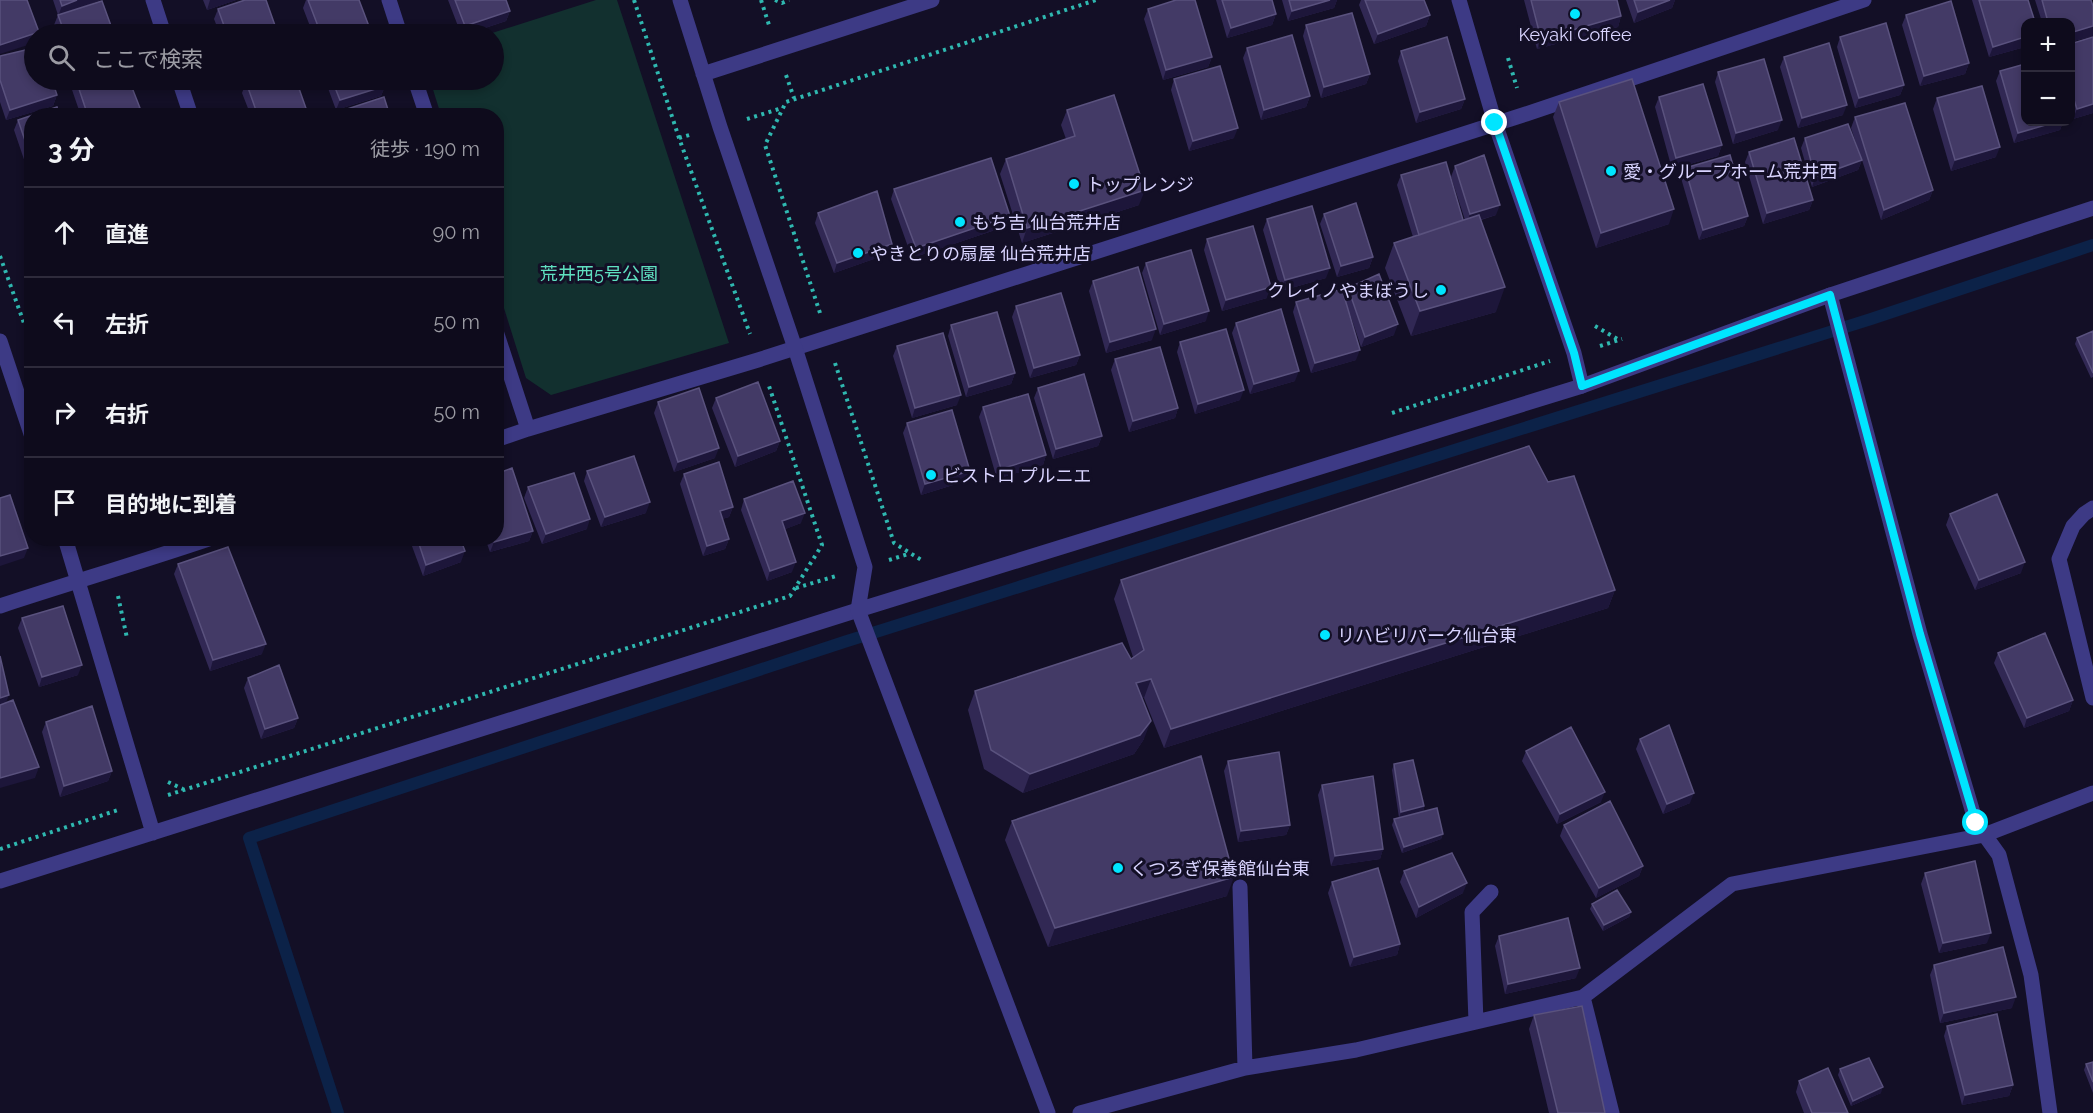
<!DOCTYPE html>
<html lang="ja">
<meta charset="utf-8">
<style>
:root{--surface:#0e0b1c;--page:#1c1929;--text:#f1f3f6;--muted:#9b9ba3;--line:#2e2b3b}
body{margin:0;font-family:Raleway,"Noto Sans JP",sans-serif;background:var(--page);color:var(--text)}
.controls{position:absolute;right:18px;top:18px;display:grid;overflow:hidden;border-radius:12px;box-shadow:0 3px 9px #0003}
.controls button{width:54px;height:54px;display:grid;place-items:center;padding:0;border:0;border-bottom:2px solid var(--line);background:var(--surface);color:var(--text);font:30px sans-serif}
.stop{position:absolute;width:18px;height:18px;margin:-14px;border:4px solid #00e5ff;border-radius:50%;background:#fff}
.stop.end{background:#00e5ff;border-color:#fff;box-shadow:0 2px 6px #0008}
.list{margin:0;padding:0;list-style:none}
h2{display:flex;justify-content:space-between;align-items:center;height:78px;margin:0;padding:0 24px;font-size:26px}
h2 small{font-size:20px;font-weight:400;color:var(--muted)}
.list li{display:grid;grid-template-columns:39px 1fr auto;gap:18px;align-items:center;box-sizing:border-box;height:90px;padding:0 24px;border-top:2px solid var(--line)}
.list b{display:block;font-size:22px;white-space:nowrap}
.list em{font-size:20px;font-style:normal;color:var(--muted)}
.icon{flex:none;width:33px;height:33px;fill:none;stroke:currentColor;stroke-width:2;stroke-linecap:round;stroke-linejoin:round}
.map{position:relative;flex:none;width:2093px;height:1113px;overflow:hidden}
.search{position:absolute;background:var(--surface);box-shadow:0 3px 9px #0003;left:24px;top:24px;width:480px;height:66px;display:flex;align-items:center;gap:15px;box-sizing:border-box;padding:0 21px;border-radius:33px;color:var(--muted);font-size:22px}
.panel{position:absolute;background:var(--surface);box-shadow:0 3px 9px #0003;left:24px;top:108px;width:480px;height:438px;border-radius:24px}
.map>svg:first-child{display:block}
.green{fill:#12302f}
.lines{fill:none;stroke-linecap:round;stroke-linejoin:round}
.stream{stroke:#0c2248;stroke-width:12}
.path{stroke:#2fb8b0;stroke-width:4;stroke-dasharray:3 4.5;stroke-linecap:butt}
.minor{stroke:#3d3a85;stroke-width:15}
.tertiary{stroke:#3d3a85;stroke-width:15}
.wall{fill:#312854}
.shaded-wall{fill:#1d163a}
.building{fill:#433a66;stroke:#5a527e;stroke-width:1.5}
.route{stroke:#00e5ff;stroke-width:8}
.poi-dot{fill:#00e5ff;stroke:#130f26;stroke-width:2}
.labels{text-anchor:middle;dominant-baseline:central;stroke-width:6;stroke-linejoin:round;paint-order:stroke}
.poi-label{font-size:18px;fill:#d9d4ff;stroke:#130f26;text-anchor:start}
.park-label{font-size:18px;fill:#5fe0c0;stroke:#130f26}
</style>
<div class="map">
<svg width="2093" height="1113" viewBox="0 0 2093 1113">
<rect width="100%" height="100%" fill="#130f26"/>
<path class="green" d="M596 0H617L729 343 551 395 526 378 497 286 496 116 441 115 430 80H494V34H489Z"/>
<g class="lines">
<path class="stream" d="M338 1113 249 838 844 642 1871 319 2093 245"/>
<path class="path" d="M634 0 679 138 750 334
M761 0 769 25
M775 0 782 3 789 0
M1508 58 1517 88
M786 75 794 98
M747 119 782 108
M679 138 693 134
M0 256 25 326
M820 313 765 145 786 102 1096 0
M1595 326 1619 340
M1600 346 1622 339
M835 363 894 543 923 561
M1392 413 1550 361
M889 560 908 554
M796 588 836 576
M118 596 127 638
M168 782 183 789
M168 795 790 596 822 545 769 386
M0 849 118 810"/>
<path class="minor" d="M153 0 164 34
M389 0 400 34
M1459 0 1495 123 1574 353 1582 386
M179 80 191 116
M415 80 427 116
M1830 295 1920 634 1976 823 1999 855 2031 975 2050 1113
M496 331 528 429 496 440
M0 341 32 437
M528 429 758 360 1526 114 1864 0
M2093 508 2084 514 2073 526 2059 559 2093 698
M65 538 153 833
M0 606C70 583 141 562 212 538
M0 881 858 610
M1240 887 1245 1068
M1583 997 1612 1113
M1476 1022 1472 912 1491 892
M1080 1113 1245 1068 1356 1050 1583 997 1732 884 1984 835 2093 793"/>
<path class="tertiary" d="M680 0 720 127 795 348 865 567 858 610 1048 1113
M703 74 932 0
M858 610 1582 386 1830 295 2093 208"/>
</g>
<path class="wall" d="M53 0H100L76 9 114 34H57L54 25 58 15Z
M203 0H236L207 10Z
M306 0H359L370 29 368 34H313L303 8Z
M448 0H506L510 11 506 21 467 34H461Z
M1216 0H1272L1276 14 1272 25 1227 38Z
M1282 0H1337L1334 8 1288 21Z
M1361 0H1424L1430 15 1426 26 1374 44 1359 5Z
M1524 0H1617L1621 16 1618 27 1537 49Z
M1626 0H1675L1672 8 1634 23Z
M1972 0H2028L2025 22V47L1989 57Z
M2035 0H2091L2093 6V36L2070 42V22H2042Z
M218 9 278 34H220L214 19Z
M1148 9 1212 57 1208 67 1163 80 1144 19Z
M1906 15 1969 63 1965 74 1920 86 1902 25Z
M1306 25 1370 74 1366 84 1321 98 1303 36Z
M1840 37 1904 85 1900 95 1855 108 1837 47Z
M2093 37V113L2073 119 2070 111V44Z
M1247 48 1310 96 1306 107 1261 120 1243 58Z
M1401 51 1465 99 1461 109 1416 123 1398 61Z
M0 56 57 95 53 106 6 120 0 102Z
M1784 57 1843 115 1798 128 1780 67Z
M2000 71 2025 122H2063L2060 130 2014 143 1996 81Z
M1718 72 1778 130 1733 144 1715 82Z
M1174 79 1234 138 1189 151 1171 90Z
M72 80H129L137 116H81L70 84Z
M325 80H383L385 86 381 96 336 110Z
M246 82 308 114 307 116H251L242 93Z
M1659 97 1722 145 1718 156 1672 169 1655 107Z
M1937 98 1996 157 1951 171 1933 109Z
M1559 102 1669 224 1596 248 1553 117Z
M1067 110 1139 205 1022 243 1000 174 1006 159 1066 139 1061 125Z
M32 116V183L14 130 18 120Z
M1855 117 1933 190 1929 200 1881 220 1862 160 1858 170 1812 187 1801 148 1805 138 1859 152 1851 128Z
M1749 152 1813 200 1809 210 1763 224 1745 162Z
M1455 166 1496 215 1481 220 1496 312 1411 336 1385 268 1394 243 1413 237 1397 185 1401 175 1463 220H1465L1451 177Z
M1685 168 1748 216 1744 226 1699 240 1681 178Z
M894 189 1007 226 912 258 891 199Z
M818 213 888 254 834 273 815 223Z
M1324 214 1373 257 1369 268 1337 277 1320 224Z
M1267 219 1326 278 1281 291 1263 230Z
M1207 239 1267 298 1222 311 1204 250Z
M1146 263 1206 321 1160 335 1142 273Z
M1093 281 1152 340 1106 353 1089 291Z
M1348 288 1394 335 1361 347 1350 314 1356 360 1311 373 1293 312 1296 302 1345 297Z
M1016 306 1080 355 1076 365 1030 378 1012 317Z
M1236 323 1295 381 1250 394 1232 333Z
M951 325 1015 373 1011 384 966 397 948 336Z
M2093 331V377L2091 378 2075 344 2077 338Z
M1180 342 1240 400 1195 414 1177 352Z
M897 346 957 405 912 418 893 356Z
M1115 359 1178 408 1175 418 1129 432 1111 370Z
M1038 388 1102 436 1098 446 1053 459 1034 398Z
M716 398 780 441 776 451 735 467 712 408Z
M658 402 715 458 674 472 654 413Z
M983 407 1046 455 1043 465 997 479 979 417Z
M907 423 966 481 921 495 903 433Z
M587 471 646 513 601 527 584 481Z
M684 474 733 507 729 517 722 519 729 539 725 549 703 556 680 484Z
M1548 482 1615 590 1608 608 1164 748 1144 698H1142L1144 739 1134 754 1023 793 984 769 968 710 975 691 1131 659 1133 657 1114 599 1121 580Z
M528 487 587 529 542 544 524 498Z
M744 499 801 523 785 529 792 572 767 581 741 510Z
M1950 514 2021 573 1975 590 1946 525Z
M533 531 529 541 490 552 485 538H496Z
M409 538H460L461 562 423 576Z
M178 564 262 654 210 671 174 574Z
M22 618 78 675 39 687 18 628Z
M1998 653 2073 700 2069 711 2024 728 1994 663Z
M248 678 298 718 294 728 261 739 244 688Z
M46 722 112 771 108 781 60 797 42 732Z
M1640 739 1690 803 1663 814 1636 749Z
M1526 751 1601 802 1557 824 1522 761Z
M1228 761 1290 825 1286 835 1238 842 1224 771Z
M1394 764 1424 806 1423 812 1399 818 1392 770Z
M1322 785 1383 849 1380 859 1331 866 1318 795Z
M1394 819 1443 834 1441 839 1402 853 1392 825Z
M1012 821 1227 896 1048 947 1005 840Z
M1564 825 1643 866 1639 876 1596 898 1560 836Z
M1404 871 1463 893 1416 918 1400 882Z
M1925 873 1987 943 1939 953 1921 884Z
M1332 882 1400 944 1397 955 1350 967 1328 893Z
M1592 904 1631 912 1629 917 1603 931 1590 909Z
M1499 936 1576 978 1505 994 1495 946Z
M1934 965 2012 1008 1940 1023 1930 975Z
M1534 1015 1605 1113H1549L1529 1029Z
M1947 1026 2013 1085 2009 1096 1962 1105 1944 1036Z
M2093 1062V1093L2084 1070 2086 1064Z
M1840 1069 1881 1093 1851 1106 1838 1075Z
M1799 1081 1848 1113H1804L1796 1092Z"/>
<path class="shaded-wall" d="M77 0H100L58 16 62 6Z
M210 0H236L207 10Z
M1330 0H1337L1334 8 1288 21 1292 11Z
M1670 0H1675L1672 8 1634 23 1638 12Z
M510 11 506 21 467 34H462L465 26Z
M1276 14 1272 25 1227 38 1231 28Z
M1430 15 1426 26 1374 44 1378 34Z
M1621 16 1618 27 1537 49 1541 39Z
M2093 26V36L2070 42V33Z
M370 29 368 34H354Z
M39 32V34H34V43L0 54V45Z
M2025 37V47L1989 57 1993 47Z
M1212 57 1208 67 1163 80 1166 70Z
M1969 63 1965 74 1920 86 1924 76Z
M1370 74 1366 84 1321 98 1324 87Z
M1904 85 1900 95 1855 108 1859 98Z
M385 86 381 96 336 110 340 100Z
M57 95 53 106 6 120 10 110Z
M1310 96 1306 107 1261 120 1264 110Z
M1465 99 1461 109 1416 123 1420 112Z
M2093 104V113L2073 119 2077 109Z
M1847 105 1843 115 1798 128 1802 118Z
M140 108 137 116H116Z
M1782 120 1778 130 1733 144 1736 133Z
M2056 122H2063L2060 130 2014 143 2018 133Z
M1238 128 1234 138 1189 151 1193 141Z
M1722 145 1718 156 1672 169 1676 158Z
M2000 147 1996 157 1951 171 1955 160Z
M1862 160 1858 170 1812 187 1815 177Z
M1145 190 1139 205 1022 243 1027 228Z
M1933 190 1929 200 1881 220 1884 210Z
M1813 200 1809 210 1763 224 1767 213Z
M1500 205 1496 215 1466 224 1470 214Z
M1674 209 1669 224 1596 248 1601 233Z
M1010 216 1007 226 912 258 916 248Z
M1748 216 1744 226 1699 240 1703 230Z
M892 244 888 254 834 273 837 263Z
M1373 257 1369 268 1337 277 1341 266Z
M1330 268 1326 278 1281 291 1285 280Z
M1271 287 1267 298 1222 311 1226 300Z
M1505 287 1496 312 1411 336 1420 311Z
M1209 311 1206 321 1160 335 1164 324Z
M1398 324 1394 335 1361 347 1365 337Z
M1156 329 1152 340 1106 353 1110 342Z
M1360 350 1356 360 1311 373 1315 363Z
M1080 355 1076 365 1030 378 1034 368Z
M1299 371 1295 381 1250 394 1254 384Z
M1015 373 1011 384 966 397 969 387Z
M1244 390 1240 400 1195 414 1198 404Z
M961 395 957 405 912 418 915 408Z
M1178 408 1175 418 1129 432 1133 421Z
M1102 436 1098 446 1053 459 1056 449Z
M780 441 776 451 735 467 738 456Z
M719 448 715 458 674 472 678 462Z
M1046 455 1043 465 997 479 1001 469Z
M970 471 966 481 921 495 925 484Z
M650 502 646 513 601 527 605 517Z
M733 507 729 517 716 521 720 511Z
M805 513 801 523 778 532 782 521Z
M590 519 587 529 542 544 546 534Z
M533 531 529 541 490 552 494 542Z
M729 539 725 549 703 556 707 546Z
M28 548 24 558 0 566V556Z
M465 551 461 562 423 576 426 565Z
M796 562 792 572 767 581 770 571Z
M2025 562 2021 573 1975 590 1979 580Z
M1615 590 1608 608 1164 748 1171 729Z
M266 644 262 654 210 671 213 660Z
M82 665 78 675 39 687 42 677Z
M1151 679 1144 698 1129 702 1136 683Z
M9 695 5 705 0 707V698Z
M2073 700 2069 711 2024 728 2027 718Z
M298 718 294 728 261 739 265 729Z
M1151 721 1144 739 1134 754 1023 793 1030 774Z
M39 767 35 778 0 788V778Z
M112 771 108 781 60 797 64 786Z
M1605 792 1601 802 1557 824 1560 814Z
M1694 793 1690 803 1663 814 1667 804Z
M1424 806 1423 812 1399 818 1401 812Z
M1290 825 1286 835 1238 842 1241 831Z
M1443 834 1441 839 1402 853 1404 847Z
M1383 849 1380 859 1331 866 1335 856Z
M1643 866 1639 876 1596 898 1599 888Z
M1234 877 1227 896 1048 947 1055 928Z
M1467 883 1463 893 1416 918 1419 907Z
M1631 912 1629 917 1603 931 1604 925Z
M1991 933 1987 943 1939 953 1943 943Z
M1400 944 1397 955 1350 967 1354 957Z
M1580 968 1576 978 1505 994 1508 984Z
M2016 997 2012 1008 1940 1023 1944 1013Z
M2013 1085 2009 1096 1962 1105 1965 1095Z
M1883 1087 1881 1093 1851 1106 1853 1101Z"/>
<path class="building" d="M0 0H27L39 32 0 45Z
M60 0H77L62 6Z
M245 0H266L278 34H227L218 9Z
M308 0H359L370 29 354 34H321Z
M455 0H506L510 11 465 26Z
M1176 0H1195L1212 57 1166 70 1148 9Z
M1222 0H1272L1276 14 1231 28Z
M1289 0H1330L1292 11Z
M1365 0H1424L1430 15 1378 34Z
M1531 0H1617L1621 16 1541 39Z
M1634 0H1670L1638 12Z
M1979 0H2028L2035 22H2025V37L1993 47Z
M2042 0H2091L2093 6V26L2070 33V22H2048Z
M102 1 114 34H65L58 15Z
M1951 1 1969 63 1924 76 1906 15Z
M1352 13 1370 74 1324 87 1306 25Z
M1886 23 1904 85 1859 98 1840 37Z
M1292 35 1310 96 1264 110 1247 48Z
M1447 37 1465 99 1420 112 1401 51Z
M2093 37V104L2077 109 2070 88V44Z
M1829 43 1847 105 1802 118 1784 57Z
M34 48V80H52L57 95 10 110 0 80V56Z
M1764 59 1782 120 1736 133 1718 72Z
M2025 64V122H2056L2018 133 2000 71Z
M1220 66 1238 128 1193 141 1174 79Z
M1632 79 1674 209 1601 233 1559 102Z
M76 80H129L140 108 116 116H88Z
M255 80H296L308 114 302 116H258L246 82Z
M332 80H383L385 86 340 100Z
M1703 84 1722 145 1676 158 1659 97Z
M1982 86 2000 147 1955 160 1937 98Z
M1114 95 1145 190 1027 228 1006 159 1075 136 1067 110Z
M384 97 390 116H339L338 112Z
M1905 103 1933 190 1884 210 1855 117Z
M57 107 60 116H32V161L18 120Z
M1848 124 1862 160 1815 177 1805 138Z
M1794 138 1813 200 1767 213 1749 152Z
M1484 155 1500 205 1470 214 1455 166Z
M1730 155 1748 216 1703 230 1685 168Z
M991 158 1010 216 916 248 894 189Z
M1446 162 1463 220 1419 235 1401 175Z
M877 191 892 244 837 263 818 213Z
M1356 203 1373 257 1341 266 1324 214Z
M1312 206 1330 268 1285 280 1267 219Z
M1479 215 1505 287 1420 311 1394 243Z
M1253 226 1271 287 1226 300 1207 239Z
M1191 250 1209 311 1164 324 1146 263Z
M1138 267 1156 329 1110 342 1093 281Z
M1379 274 1398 324 1365 337 1348 288Z
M1342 289 1360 350 1315 363 1296 302Z
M1061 293 1080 355 1034 368 1016 306Z
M1281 309 1299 371 1254 384 1236 323Z
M997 312 1015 373 969 387 951 325Z
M1226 329 1244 390 1198 404 1180 342Z
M2093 331V373L2077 338Z
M943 333 961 395 915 408 897 346Z
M1160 347 1178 408 1133 421 1115 359Z
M1084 374 1102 436 1056 449 1038 388Z
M758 382 780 441 738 456 716 398Z
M699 388 719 448 678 462 658 402Z
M1028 394 1046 455 1001 469 983 407Z
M952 410 970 471 925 484 907 423Z
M1529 446 1548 482 1574 476 1615 590 1171 729 1151 679 1136 683 1151 721 1140 735 1030 774 991 750 975 691 1122 643 1131 659 1144 650 1121 580Z
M634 456 650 502 605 517 587 471Z
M719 462 733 507 720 511 729 539 707 546 684 474Z
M512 468 533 531 494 542 493 538H496V474Z
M574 473 590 519 546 534 528 487Z
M793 481 805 513 782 521 796 562 770 571 744 499Z
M1997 494 2025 562 1979 580 1950 514Z
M10 495 28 548 0 556V498Z
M417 538H460L465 551 426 565Z
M228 547 266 644 213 660 178 564Z
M63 606 82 665 42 677 22 618Z
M2045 633 2073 700 2027 718 1998 653Z
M0 656 9 695 0 698Z
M279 665 298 718 265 729 248 678Z
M13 700 39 767 0 778V705Z
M92 706 112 771 64 786 46 722Z
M1669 725 1694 793 1667 804 1640 739Z
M1571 727 1605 792 1560 814 1526 751Z
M1279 752 1290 825 1241 831 1228 761Z
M1201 756 1234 877 1055 928 1012 821Z
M1413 760 1424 806 1401 812 1394 764Z
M1373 776 1383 849 1335 856 1322 785Z
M1610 801 1643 866 1599 888 1564 825Z
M1437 808 1443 834 1404 847 1394 819Z
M1452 853 1467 883 1419 907 1404 871Z
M1975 861 1991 933 1943 943 1925 873Z
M1378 868 1400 944 1354 957 1332 882Z
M1617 890 1631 912 1604 925 1592 904Z
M1568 918 1580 968 1508 984 1499 936Z
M2003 947 2016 997 1944 1013 1934 965Z
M1582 1006 1605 1113H1558L1534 1015Z
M1997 1014 2013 1085 1965 1095 1947 1026Z
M1869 1058 1883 1087 1853 1101 1840 1069Z
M2093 1062V1082L2086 1064Z
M1828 1068 1848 1113H1812L1799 1081Z"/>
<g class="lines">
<path class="route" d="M1495 123 1574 353 1582 386 1830 295 1920 634 1976 823"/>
</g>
<g class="poi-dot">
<circle cx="1575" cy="14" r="6"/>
<circle cx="1611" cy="171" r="6"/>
<circle cx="1074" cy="184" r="6"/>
<circle cx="960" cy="222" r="6"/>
<circle cx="858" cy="253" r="6"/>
<circle cx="1441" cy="290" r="6"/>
<circle cx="931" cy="475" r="6"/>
<circle cx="1325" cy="635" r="6"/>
<circle cx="1118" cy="868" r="6"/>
</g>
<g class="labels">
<g class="poi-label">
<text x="1575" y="34" text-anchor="middle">Keyaki Coffee</text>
<text x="1623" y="171">愛・グループホーム荒井西</text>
<text x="1086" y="184">トップレンジ</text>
<text x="972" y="222">もち吉 仙台荒井店</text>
<text x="870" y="253">やきとりの扇屋 仙台荒井店</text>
<text x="1429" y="290" text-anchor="end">クレイノやまぼうし</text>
<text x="943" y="475">ビストロ プルニエ</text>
<text x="1337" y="635">リハビリパーク仙台東</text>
<text x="1130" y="868">くつろぎ保養館仙台東</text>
</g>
<g class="park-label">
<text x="599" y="273">荒井西5号公園</text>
</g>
</g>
</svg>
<div class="controls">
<button>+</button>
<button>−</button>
</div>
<div class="stop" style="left:1976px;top:823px"></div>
<div class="stop end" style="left:1495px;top:123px"></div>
<div class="search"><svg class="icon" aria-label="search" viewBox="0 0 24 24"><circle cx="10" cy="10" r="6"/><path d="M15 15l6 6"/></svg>ここで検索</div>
<section class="panel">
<h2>3 分<small>徒歩 · 190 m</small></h2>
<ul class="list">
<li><svg class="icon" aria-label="ahead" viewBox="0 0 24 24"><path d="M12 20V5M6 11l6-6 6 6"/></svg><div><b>直進</b></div><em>90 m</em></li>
<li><svg class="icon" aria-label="left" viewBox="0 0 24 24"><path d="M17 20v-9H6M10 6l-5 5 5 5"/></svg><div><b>左折</b></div><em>50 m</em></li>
<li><svg class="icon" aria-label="right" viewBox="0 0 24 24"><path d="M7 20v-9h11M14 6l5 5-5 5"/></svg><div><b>右折</b></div><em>50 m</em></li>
<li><svg class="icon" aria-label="arrive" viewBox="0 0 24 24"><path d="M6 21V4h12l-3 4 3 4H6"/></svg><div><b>目的地に到着</b></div></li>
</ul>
</section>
</div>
